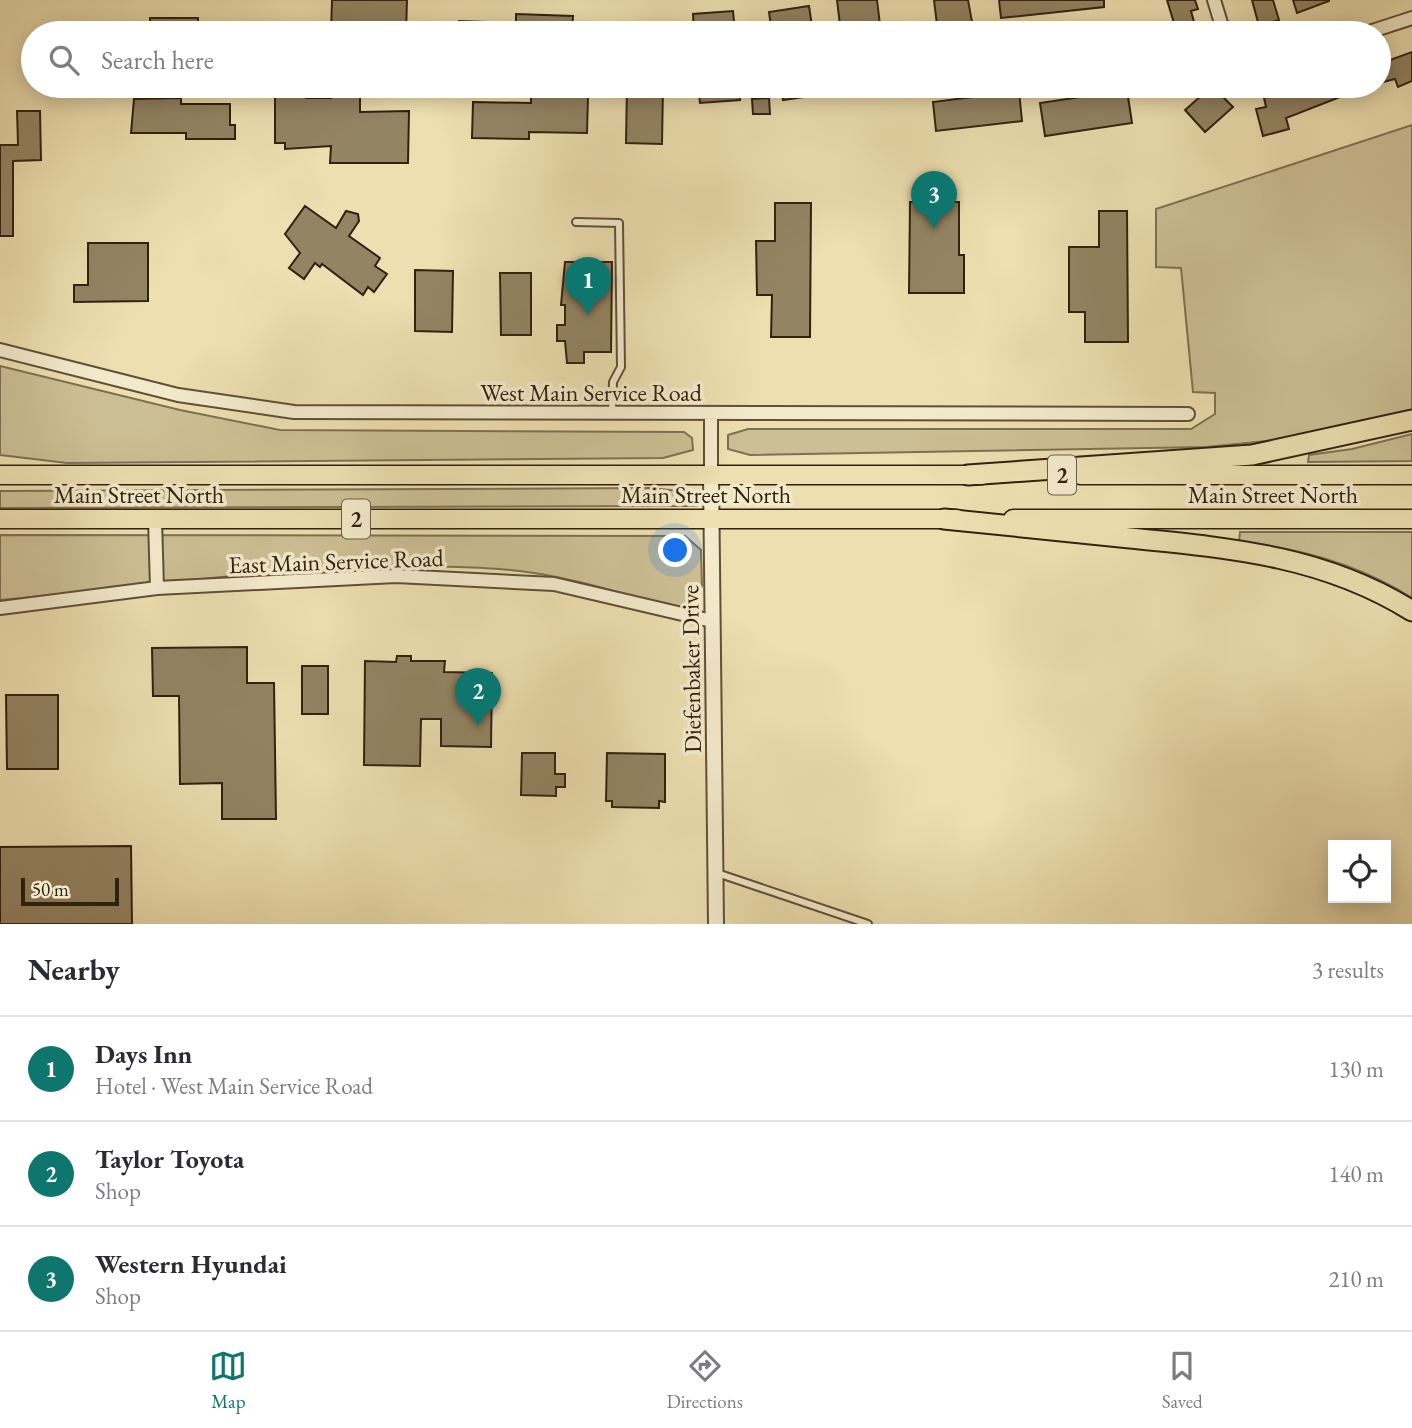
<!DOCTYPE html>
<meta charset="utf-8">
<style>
:root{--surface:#fff;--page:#f7f7f7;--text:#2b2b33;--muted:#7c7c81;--line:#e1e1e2;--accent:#0f766e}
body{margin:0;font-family:"EB Garamond",serif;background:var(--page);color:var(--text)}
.controls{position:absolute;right:21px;bottom:21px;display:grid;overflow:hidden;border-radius:0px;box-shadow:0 4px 18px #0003}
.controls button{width:63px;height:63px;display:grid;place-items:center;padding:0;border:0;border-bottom:2px solid var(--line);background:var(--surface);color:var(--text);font:35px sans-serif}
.scale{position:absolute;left:21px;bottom:18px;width:98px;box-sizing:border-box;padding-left:7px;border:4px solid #31210f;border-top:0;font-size:19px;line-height:24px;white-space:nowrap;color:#31210f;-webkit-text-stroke:5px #f3eacc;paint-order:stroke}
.you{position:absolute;left:676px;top:551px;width:24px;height:24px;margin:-18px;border:5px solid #fff;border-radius:50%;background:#1a73e8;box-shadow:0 0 0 10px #1a73e833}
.badge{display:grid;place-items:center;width:46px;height:46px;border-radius:50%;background:var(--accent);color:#fff;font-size:23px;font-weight:700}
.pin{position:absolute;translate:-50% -58px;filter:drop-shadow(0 2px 4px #0008)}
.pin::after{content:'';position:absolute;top:37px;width:24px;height:21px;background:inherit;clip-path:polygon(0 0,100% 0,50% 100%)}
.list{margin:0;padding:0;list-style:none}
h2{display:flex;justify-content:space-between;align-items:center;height:91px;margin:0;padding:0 28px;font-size:30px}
h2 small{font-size:23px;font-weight:400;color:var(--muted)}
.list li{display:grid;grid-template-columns:46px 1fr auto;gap:21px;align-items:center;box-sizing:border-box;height:105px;padding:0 28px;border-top:2px solid var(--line)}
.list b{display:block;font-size:26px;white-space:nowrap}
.list p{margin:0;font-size:23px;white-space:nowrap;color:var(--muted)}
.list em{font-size:23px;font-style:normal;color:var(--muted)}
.icon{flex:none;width:38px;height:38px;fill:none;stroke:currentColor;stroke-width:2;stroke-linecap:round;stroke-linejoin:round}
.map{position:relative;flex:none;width:1412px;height:924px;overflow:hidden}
.search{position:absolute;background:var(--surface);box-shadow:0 4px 18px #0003;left:21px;right:21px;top:21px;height:77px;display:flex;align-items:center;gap:18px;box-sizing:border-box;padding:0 24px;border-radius:38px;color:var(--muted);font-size:26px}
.sheet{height:406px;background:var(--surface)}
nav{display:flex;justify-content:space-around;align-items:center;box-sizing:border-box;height:98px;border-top:2px solid var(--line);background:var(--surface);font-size:19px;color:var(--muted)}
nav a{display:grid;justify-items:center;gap:4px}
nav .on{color:var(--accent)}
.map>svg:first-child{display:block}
.green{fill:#cdbf95;stroke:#7f7052;stroke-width:2}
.building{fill:#938463;stroke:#31210f;stroke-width:2}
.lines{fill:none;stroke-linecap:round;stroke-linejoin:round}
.service-casing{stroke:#605037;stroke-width:10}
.minor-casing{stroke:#605037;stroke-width:16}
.tertiary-casing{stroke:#605037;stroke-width:18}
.primary-casing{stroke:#31210f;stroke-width:21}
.trunk-casing{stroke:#31210f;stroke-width:23}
.service{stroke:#f3eacc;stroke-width:6}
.minor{stroke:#f3eacc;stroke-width:12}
.tertiary{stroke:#f3eacc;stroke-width:14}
.primary{stroke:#eddfb0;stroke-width:18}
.trunk{stroke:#eddfb0;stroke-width:19}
.labels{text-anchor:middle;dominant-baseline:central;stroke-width:7;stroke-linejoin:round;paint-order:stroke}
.shield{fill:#f3eacc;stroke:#6b5d48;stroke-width:2}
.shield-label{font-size:23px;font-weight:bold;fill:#31210f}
.street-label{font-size:24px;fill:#31210f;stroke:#f3eacc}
</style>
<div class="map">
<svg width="1412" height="924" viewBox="0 0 1412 924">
<rect width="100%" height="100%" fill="#eddfb0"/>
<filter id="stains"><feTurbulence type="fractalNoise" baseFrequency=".00286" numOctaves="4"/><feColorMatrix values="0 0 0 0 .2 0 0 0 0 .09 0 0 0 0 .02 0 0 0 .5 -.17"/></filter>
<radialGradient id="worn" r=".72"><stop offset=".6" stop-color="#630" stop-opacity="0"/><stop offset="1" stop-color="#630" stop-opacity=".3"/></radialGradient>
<path class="green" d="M1412 125V410L1286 439 1206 447 750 455 728 449V435L748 429H1191L1215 414V393L1193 392 1181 268 1156 267V209Z
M0 366 180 410 280 430 684 432 692 438 693 450 663 458 67 463 0 455Z
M1412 434V461L1308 462 1309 455 1352 449Z
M651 488 697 493V506L0 508V491Z
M1240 532H1412V598C1360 565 1300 548 1239 542Z
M0 535 685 536 701 550 702 586 692 605 675 608C617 592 559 573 499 569 331 557 166 585 0 600Z"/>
<path class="building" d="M332 0H407L406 33H331Z
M837 0H877L881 33H841Z
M934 0H968L974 33H938Z
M999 0H1104V7L1001 18Z
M1167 0H1195L1198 9 1191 11 1197 33H1177Z
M1252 0H1273L1279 20 1259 26Z
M1293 0H1329V1L1297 13Z
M809 6 813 33H772L769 12Z
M733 11 735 33H694L693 14Z
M516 14 573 16 572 33H458L459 21 516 23Z
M150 18H198V33H101V22H150Z
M1412 52V81L1398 87 1395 79 1379 83V64Z
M268 86H306V98H331V86H360V112L409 111 408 163H330L331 146 285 149V143H275V96H268Z
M627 86 663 87 662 144 626 143Z
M698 86H739L740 100 700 103Z
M781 86H838V92L783 100Z
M1212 86 1233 107 1205 132 1185 110Z
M1301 86 1363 88 1286 118 1289 129 1263 136 1256 109 1266 107 1264 98Z
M1127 90 1132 123 1045 136 1040 103Z
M1019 91 1022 121 936 131 933 102Z
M531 96 588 97 587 133 529 132V139L472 138 473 102 531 103Z
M181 98V104H230V125H235V139H186V133H131L134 99Z
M769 98 770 114H753L752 99Z
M17 111H40L41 160 13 161V236H0V145H18Z
M910 202H959V255H964V293H909Z
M775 203H811L810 337H771L772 295H757L756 241H775Z
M305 206 336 228 346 211 358 214 359 221 349 236 380 258 375 266 387 274 374 292 368 287 363 295 322 264 320 267 315 263 304 279 289 268 300 253 285 234Z
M1099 211H1127L1128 342H1085V312H1069V247H1099Z
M88 243H148V301L74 302V285H88Z
M565 262H612L611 352H584V363H567L565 341H557V325H565V305H561Z
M415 270 453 271 452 332 415 331Z
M500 273H531V335H501Z
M247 647V683H274L276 819H222V783L180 784 179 696H153L152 648Z
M397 656H411V661H445L444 672 492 673 491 747 441 746V719H421L420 766 364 765 365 661 396 662Z
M302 666H328V714H302Z
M6 695H58V769H7Z
M522 753H555V774H565V787H556V796L521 795Z
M607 753 665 754V802L659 801V808L612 807V801H606Z
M131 846 132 924H0V847Z"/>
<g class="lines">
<defs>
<path id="service" d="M576 222 619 223 621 367 613 382 612 413
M717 873 868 924"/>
<path id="minor" d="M1214 0 1224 33
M1366 33 1412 18
M0 350 178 395 294 412 1188 414
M711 413V475
M155 519 157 588
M0 608 157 588 396 576 554 584 712 621"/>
<path id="tertiary" d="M711 475 716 924"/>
<path id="primary" d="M0 475H982
M1080 475H1412
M0 519H957
M1013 519H1412"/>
<path id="trunk" d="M968 475 1252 455 1412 420
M944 519C1006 525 1068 532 1130 538 1231 548 1324 556 1412 611"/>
</defs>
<use href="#service" class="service-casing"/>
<use href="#minor" class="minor-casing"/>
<use href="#tertiary" class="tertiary-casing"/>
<use href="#primary" class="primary-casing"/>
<use href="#trunk" class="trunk-casing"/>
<use href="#service" class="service"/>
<use href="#minor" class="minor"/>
<use href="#tertiary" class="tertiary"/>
<use href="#primary" class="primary"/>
<use href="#trunk" class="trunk"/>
</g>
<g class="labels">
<g class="shield">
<rect x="1048" y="455.5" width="28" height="39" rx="5"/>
<rect x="342" y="499.5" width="28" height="39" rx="5"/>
</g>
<g class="shield-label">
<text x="1062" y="475">2</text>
<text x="356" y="519">2</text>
</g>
<g class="street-label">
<text x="591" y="392">West Main Service Road</text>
<text x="139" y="494">Main Street North</text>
<text x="706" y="494">Main Street North</text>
<text x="1273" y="494">Main Street North</text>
<text transform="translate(336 561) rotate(-2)">East Main Service Road</text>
<text transform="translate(691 669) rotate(-91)">Diefenbaker Drive</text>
</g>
</g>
<rect width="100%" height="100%" filter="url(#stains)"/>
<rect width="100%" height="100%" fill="url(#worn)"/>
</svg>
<div class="controls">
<button><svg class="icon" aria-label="locate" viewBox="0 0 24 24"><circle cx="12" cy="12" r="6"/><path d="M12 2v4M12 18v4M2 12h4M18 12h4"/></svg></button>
</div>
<div class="scale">50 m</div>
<div class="you"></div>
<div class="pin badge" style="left:588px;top:315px">1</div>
<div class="pin badge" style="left:478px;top:726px">2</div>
<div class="pin badge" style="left:934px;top:229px">3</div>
<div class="search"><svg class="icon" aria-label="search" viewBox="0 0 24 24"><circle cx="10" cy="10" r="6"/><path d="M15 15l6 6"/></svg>Search here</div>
</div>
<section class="sheet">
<h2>Nearby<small>3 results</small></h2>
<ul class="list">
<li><span class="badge">1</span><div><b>Days Inn</b><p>Hotel · West Main Service Road</p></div><em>130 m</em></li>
<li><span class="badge">2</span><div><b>Taylor Toyota</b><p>Shop</p></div><em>140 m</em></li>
<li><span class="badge">3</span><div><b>Western Hyundai</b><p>Shop</p></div><em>210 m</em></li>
</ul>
</section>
<nav>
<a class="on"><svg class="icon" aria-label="map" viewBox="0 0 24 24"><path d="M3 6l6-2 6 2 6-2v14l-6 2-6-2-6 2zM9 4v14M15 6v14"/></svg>Map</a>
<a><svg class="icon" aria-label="directions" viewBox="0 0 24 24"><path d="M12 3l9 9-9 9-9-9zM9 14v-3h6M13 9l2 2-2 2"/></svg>Directions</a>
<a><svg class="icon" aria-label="saved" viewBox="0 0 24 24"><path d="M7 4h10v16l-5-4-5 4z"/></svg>Saved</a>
</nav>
